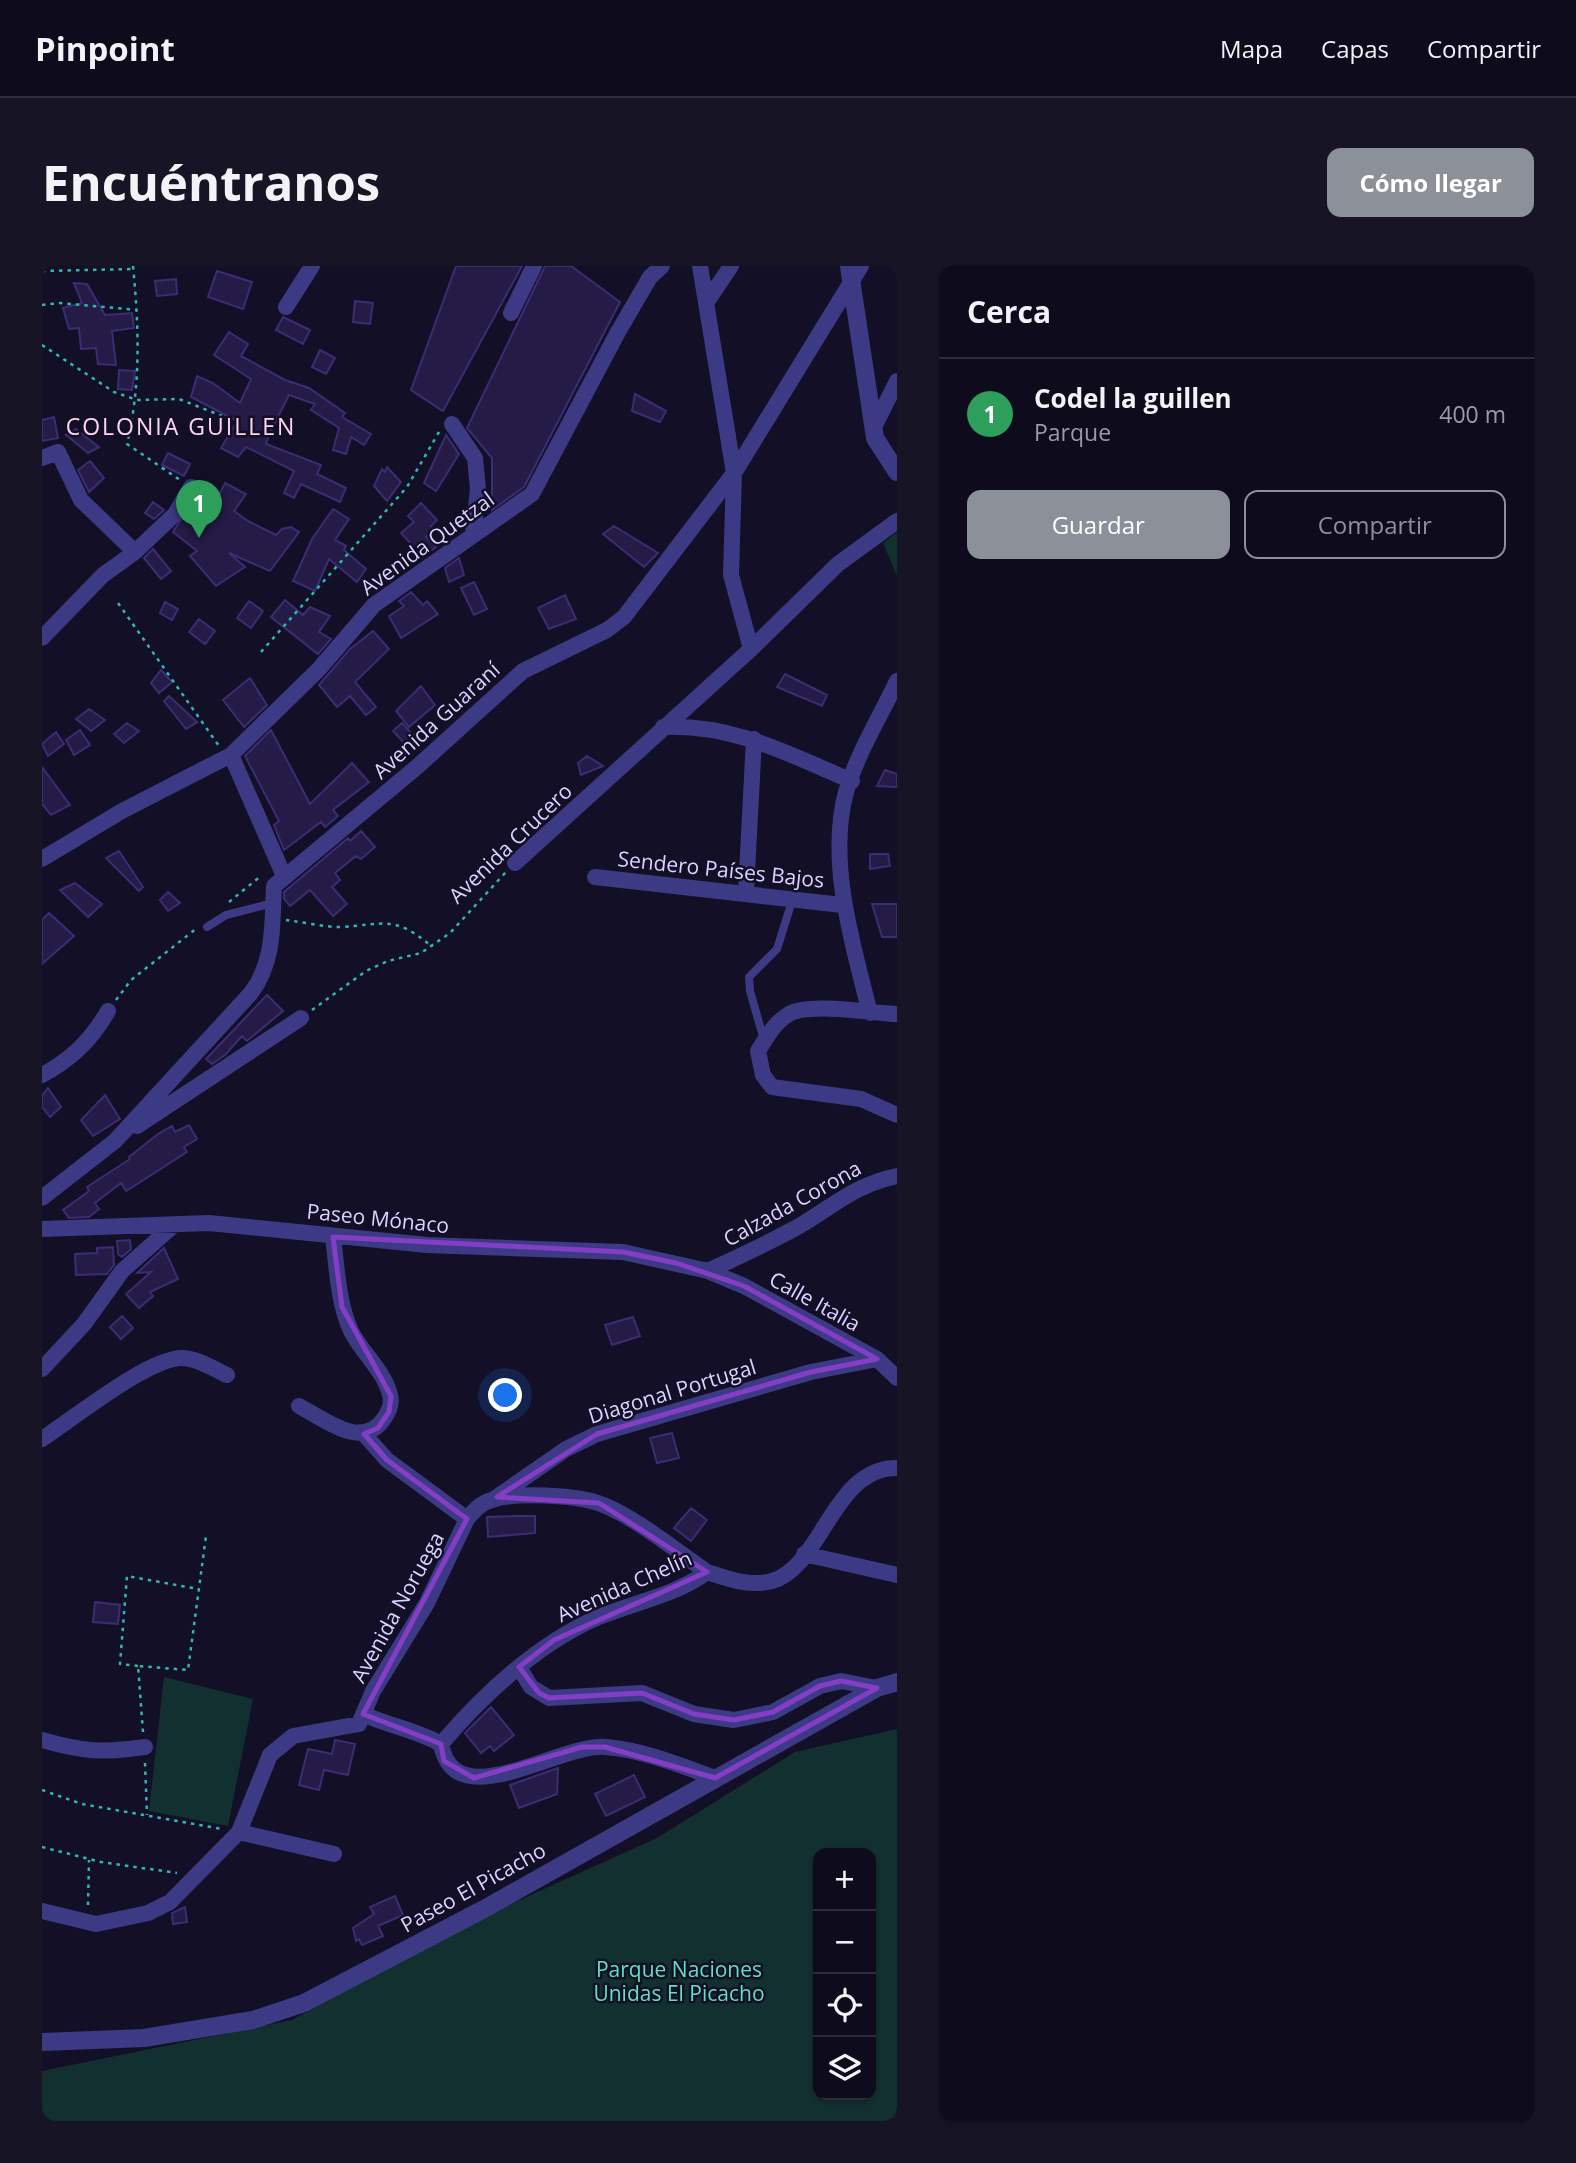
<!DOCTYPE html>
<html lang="es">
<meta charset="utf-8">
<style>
:root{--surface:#0e0b1c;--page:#171425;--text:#f1f3f6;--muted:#9b9ba3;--line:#2e2b3b;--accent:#8c9099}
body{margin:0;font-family:"Open Sans",sans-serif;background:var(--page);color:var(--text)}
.controls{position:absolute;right:21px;bottom:21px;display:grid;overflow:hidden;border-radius:14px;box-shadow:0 2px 5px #0004}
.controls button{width:63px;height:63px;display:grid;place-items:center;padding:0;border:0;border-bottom:2px solid var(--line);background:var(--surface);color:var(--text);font:35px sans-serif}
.you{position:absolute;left:464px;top:1130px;width:24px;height:24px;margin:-18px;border:5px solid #fff;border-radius:50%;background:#1a73e8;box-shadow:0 0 0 10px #1a73e833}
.badge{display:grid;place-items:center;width:46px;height:46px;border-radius:50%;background:var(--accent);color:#fff;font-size:23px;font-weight:700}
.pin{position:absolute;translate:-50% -58px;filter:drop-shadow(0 2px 4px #0008)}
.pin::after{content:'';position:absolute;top:37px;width:24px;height:21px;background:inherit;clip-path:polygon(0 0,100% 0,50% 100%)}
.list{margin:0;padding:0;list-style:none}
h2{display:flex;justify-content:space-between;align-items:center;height:91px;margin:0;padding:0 28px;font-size:30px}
h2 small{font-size:23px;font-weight:400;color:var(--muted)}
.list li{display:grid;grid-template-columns:46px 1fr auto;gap:21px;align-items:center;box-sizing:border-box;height:112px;padding:0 28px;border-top:2px solid var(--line)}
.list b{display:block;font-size:26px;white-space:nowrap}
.list p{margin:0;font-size:23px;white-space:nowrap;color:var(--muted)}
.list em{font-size:23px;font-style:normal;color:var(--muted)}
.actions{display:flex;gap:14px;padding:21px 28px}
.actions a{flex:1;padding:16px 0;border:2px solid var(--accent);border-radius:14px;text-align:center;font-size:24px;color:var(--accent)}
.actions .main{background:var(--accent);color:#fff}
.icon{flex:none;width:38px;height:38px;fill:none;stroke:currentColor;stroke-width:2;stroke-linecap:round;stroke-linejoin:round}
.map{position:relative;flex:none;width:855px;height:1855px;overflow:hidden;border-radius:14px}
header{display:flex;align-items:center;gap:42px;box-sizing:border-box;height:98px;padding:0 35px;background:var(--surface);border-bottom:2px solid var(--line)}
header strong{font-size:33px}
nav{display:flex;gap:38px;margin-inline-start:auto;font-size:24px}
.intro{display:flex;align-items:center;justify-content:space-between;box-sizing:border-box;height:168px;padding:0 42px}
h1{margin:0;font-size:49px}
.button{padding:18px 32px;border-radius:14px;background:var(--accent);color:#fff;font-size:24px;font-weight:700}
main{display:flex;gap:42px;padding:0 42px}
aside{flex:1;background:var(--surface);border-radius:14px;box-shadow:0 2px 5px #0004}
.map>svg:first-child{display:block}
.green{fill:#12302f;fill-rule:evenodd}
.building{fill:#241b47;stroke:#3b2d73;stroke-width:2}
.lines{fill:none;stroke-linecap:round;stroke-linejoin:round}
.path{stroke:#2fb8b0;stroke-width:2.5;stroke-dasharray:3.5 5;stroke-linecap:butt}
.service{stroke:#3d3a85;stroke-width:8}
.minor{stroke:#3d3a85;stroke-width:16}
.tertiary{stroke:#3d3a85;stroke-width:18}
.marked{fill:none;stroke:#843dc5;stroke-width:5;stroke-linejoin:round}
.labels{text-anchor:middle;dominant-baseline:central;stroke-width:5;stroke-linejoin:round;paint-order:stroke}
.street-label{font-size:21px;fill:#d9d4ff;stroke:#130f26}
.park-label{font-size:21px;fill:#5fe0c0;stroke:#130f26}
.neighbourhood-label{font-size:23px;letter-spacing:2px;fill:#ffd6f0;stroke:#130f26}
</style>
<header>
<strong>Pinpoint</strong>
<nav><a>Mapa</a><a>Capas</a><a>Compartir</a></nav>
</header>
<div class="intro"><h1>Encuéntranos</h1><a class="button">Cómo llegar</a></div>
<main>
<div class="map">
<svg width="855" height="1855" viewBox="0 0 855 1855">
<rect width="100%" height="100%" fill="#130f26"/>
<path class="green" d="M855 266V310L841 277Z
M122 1411 211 1433 186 1560 107 1545Z
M855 1463V1855H0V1805L250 1754 438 1652 615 1572 753 1486ZM776 1587H829V1829H776Z"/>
<path class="building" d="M414 0H480L401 145 369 124Z
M503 0H529L578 36 482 221 450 244V192L425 162Z
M175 5 210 16 201 43 166 31Z
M134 13 135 28 115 30 113 15Z
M32 17 45 18 63 49 90 47 92 62 70 65 74 99 56 98 54 82 39 83 37 62 27 63 21 42 40 37Z
M313 35 331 37 328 58 311 56Z
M241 51 268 64 261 78 234 64Z
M187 66 206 78 199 90 243 114 267 122 303 147 300 151 329 168 322 179 309 171 304 188 291 184 297 162 269 144 273 138 247 129 227 169 224 178 279 199 275 208 304 222 298 236 259 218 252 232 242 227 252 205 204 181 196 191 179 182 195 155 149 131 155 110 171 117 198 137 209 113 172 89Z
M278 84 293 92 284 108 270 101Z
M77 104 93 105 90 124 76 123Z
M593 128 624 145 618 156 590 145Z
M12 151 16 172 0 175V154Z
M34 163 57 181 46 187 24 169Z
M404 169 417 188 394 225 382 217Z
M126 187 148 198 142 210 120 199Z
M48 195 62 212 47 226 36 204Z
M345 201 359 216 345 235 332 220 340 203 343 206Z
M183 217 204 228 192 245 206 255 234 269 240 263 249 261 257 266 228 305 187 287 203 301 174 320 148 290 155 285 131 266 162 218 178 227Z
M111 236 122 244 112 253 103 247Z
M379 237 395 254 389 260 392 264 384 271 394 281 381 291 359 267 372 256 366 250Z
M291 243 307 253 293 274 304 280 302 284 324 303 315 316 287 293 273 325 251 315 270 273Z
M572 260 616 287 602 301 561 268Z
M111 283 129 305 119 313 102 292Z
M417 292 422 309 407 316 403 302Z
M432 316 445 343 432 349 419 322Z
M369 326 381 339 385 335 396 348 359 372 347 350 362 340 357 335Z
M523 329 534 353 507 363 496 342Z
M243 334 261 349 268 341 288 350 277 366 289 373 276 388 229 351Z
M207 335 221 345 209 362 195 352Z
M123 336 136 343 130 354 118 347Z
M157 353 173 365 163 378 147 366Z
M331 365 347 383 313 416 334 441 324 449 308 430 295 441 277 419 308 383Z
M119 404 130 416 117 427 109 417Z
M743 408 785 429 780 440 735 421Z
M208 412 225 439 202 461 181 434Z
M379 420 393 439 367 461 354 445Z
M127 430 155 456 144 463 122 435Z
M47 443 63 454 49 465 34 453Z
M85 457 97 465 82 477 72 468Z
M360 457 374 472 364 479 351 465Z
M38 464 48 479 32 489 24 474Z
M229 464 268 538 310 497 327 516 291 544 296 550 283 561 279 556 242 584 232 559 237 555 203 490Z
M14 466 22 478 6 490 0 478Z
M545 490 561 500 539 509 536 497Z
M0 501 28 539 9 549 0 538Z
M843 504 855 508V521L835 520Z
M319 565 333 581 319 593 314 590 293 607 298 614 290 621 305 638 291 650 268 624 248 640 242 633V626L306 572 308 575Z
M77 585 101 621 97 625 64 592Z
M828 588H846L848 600 828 603Z
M33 617 60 638 46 651 18 624Z
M126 626 138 637 126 645 118 634Z
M830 638H855V671H840Z
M7 647 32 670 0 698V654Z
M225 729 241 745 205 775 200 770 183 789 170 798 164 793Z
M6 822 19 841 8 851 0 841V830Z
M63 829 78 853 51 870 39 854Z
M147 859 155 873 142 881 145 886 84 925 79 917 53 937 57 943 47 951 27 952 21 944 47 925 45 921 88 893 87 891 116 868 130 860 133 866Z
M88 974 89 983 80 991 76 988 75 975Z
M71 981 72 999 65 1008 34 1009 33 988 55 987V982Z
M122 982 136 1013 108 1026 111 1030 97 1042 84 1028 109 1006 95 1007Z
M80 1050 91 1062 79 1073 68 1061Z
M591 1051 598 1070 570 1079 563 1059Z
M630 1167 637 1192 615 1197 608 1172Z
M649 1242 665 1254 649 1275 632 1262Z
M476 1250H493V1267L446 1271 445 1251Z
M53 1336 78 1339 76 1358 51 1356Z
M449 1441 472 1469 452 1485 448 1480 439 1487 423 1467Z
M293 1474 313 1478 306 1509 282 1504 277 1524 257 1519 266 1483 290 1488Z
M516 1502 515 1528 477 1542 468 1519Z
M592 1509 603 1531 564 1550 553 1528Z
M353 1630 361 1649 336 1660 341 1670 320 1679 317 1673 314 1675 311 1662 332 1648 328 1641Z
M143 1641 145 1656 131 1658 130 1647Z"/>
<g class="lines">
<path class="path" d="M91 0C97 62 99 118 85 178L138 214
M0 5 91 3
M0 39 18 37 95 44
M0 79 72 126 95 134 137 133 180 150
M76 337 177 480
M219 386 365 221 397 166
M187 636 220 609
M244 654C261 656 281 661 298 661 340 659 352 648 389 680
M74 734 89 714 155 662
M270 744 324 705 346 695 379 687 408 667 464 606
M96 1400 78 1398 85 1310 156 1323
M101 1466 96 1400 146 1404 164 1270
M103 1497 105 1549
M0 1524 40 1538 180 1563
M0 1581 59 1596 135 1607
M46 1639 47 1594"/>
<path class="service" d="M165 661 184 649 231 637
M722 774 708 725 707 711 735 683 751 632"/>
<path class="minor" d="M658 0 692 207 689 309 709 383
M664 37 689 0
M244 41 270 0
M469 47 492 0
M410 158 433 192 436 223 431 268
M831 163 855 115
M0 192 16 186 39 234 93 286
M0 372 61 309 93 286 133 248 149 221
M621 461C692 458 746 488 810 515
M189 489 242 610
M0 593 80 545 189 489 277 403 332 339 490 228 576 66 608 11 620 0
M473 597 709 383 796 298 855 255
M553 611 800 639
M704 626 712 473
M828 747C811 679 785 596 804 526 815 488 838 451 855 415
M855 748C830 747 766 736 747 748 732 757 725 771 716 785L721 809 730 821 819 833 855 849
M0 809C30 793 49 774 66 745
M95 860 259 752
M0 932 73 875 209 727C233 695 230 658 232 620L376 500 481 405 565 364 582 351 692 207 819 0
M0 963 167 957 385 979 581 986 666 1005 702 1020 835 1093 855 1112
M666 1005C698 990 729 976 759 959 794 938 813 919 855 910
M0 1103 42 1058 80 1005 132 959
M257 1140C282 1153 319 1184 341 1154 346 1147 351 1138 348 1129 343 1106 320 1087 309 1065 296 1037 295 1002 291 971
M322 1168 345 1194 425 1253C432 1245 438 1237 450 1234 473 1226 533 1229 556 1237 589 1248 636 1286 665 1306
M0 1173C31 1153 106 1092 140 1092 155 1092 172 1103 185 1109
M452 1233 524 1183 555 1168 769 1106 835 1093
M762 1288 855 1309
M477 1401 489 1421 507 1432 600 1427 652 1448 692 1454 731 1446 778 1420 799 1415 835 1422
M321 1448C347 1460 374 1464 399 1478
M0 1474C42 1486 60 1487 103 1481
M399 1478C442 1428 496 1377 557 1351 593 1336 634 1329 665 1306 686 1313 708 1321 730 1315 780 1301 791 1201 855 1202
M399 1478C413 1552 517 1477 564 1481 601 1484 637 1499 673 1512
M197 1566 292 1588
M0 1645 54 1658 106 1647 128 1636 197 1566 228 1489 251 1470 317 1458 331 1425 385 1337 425 1253"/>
<path class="tertiary" d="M807 0 833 172 855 206
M0 1776 102 1772 211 1754 262 1737 442 1643 835 1422 855 1416"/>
</g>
<path class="marked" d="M291 971 581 986 634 997 702 1020 835 1093 769 1106 555 1168 455 1231 557 1237 665 1306 512 1374 477 1401 497 1427 507 1432 600 1427 652 1448 692 1454 731 1446 778 1420 799 1415 835 1422 673 1512 563 1481H540L432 1512 402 1495 399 1478 321 1448 425 1253 345 1194 322 1168 336 1162 347 1146 349 1130 300 1041Z"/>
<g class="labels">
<g class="street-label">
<text transform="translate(385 277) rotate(-36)">Avenida Quetzal</text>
<text transform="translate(394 454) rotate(-42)">Avenida Guaraní</text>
<text transform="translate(468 577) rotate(-44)">Avenida Crucero</text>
<text transform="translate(679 603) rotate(6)">Sendero Países Bajos</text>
<text transform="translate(750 937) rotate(-29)">Calzada Corona</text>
<text transform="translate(336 952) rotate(6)">Paseo Mónaco</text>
<text transform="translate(773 1035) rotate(29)">Calle Italia</text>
<text transform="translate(630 1125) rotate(-17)">Diagonal Portugal</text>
<text transform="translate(582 1320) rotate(-24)">Avenida Chelín</text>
<text transform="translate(355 1341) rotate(-61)">Avenida Noruega</text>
<text transform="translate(431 1621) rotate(-29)">Paseo El Picacho</text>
</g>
<g class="park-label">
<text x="637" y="1703">Parque Naciones<tspan x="637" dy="24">Unidas El Picacho</tspan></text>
</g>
<g class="neighbourhood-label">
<text x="139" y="160">COLONIA GUILLEN</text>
</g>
</g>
</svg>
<div class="controls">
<button>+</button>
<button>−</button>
<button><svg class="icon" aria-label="locate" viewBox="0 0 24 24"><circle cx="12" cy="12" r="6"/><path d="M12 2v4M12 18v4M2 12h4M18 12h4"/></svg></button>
<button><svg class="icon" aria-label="layers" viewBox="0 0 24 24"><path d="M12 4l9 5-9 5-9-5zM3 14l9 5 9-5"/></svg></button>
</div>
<div class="you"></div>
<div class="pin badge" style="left:157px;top:272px;background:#2e9e5b">1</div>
</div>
<aside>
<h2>Cerca<small></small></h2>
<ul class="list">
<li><span class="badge" style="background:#2e9e5b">1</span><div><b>Codel la guillen</b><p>Parque</p></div><em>400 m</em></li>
</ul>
<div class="actions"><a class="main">Guardar</a><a>Compartir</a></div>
</aside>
</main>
